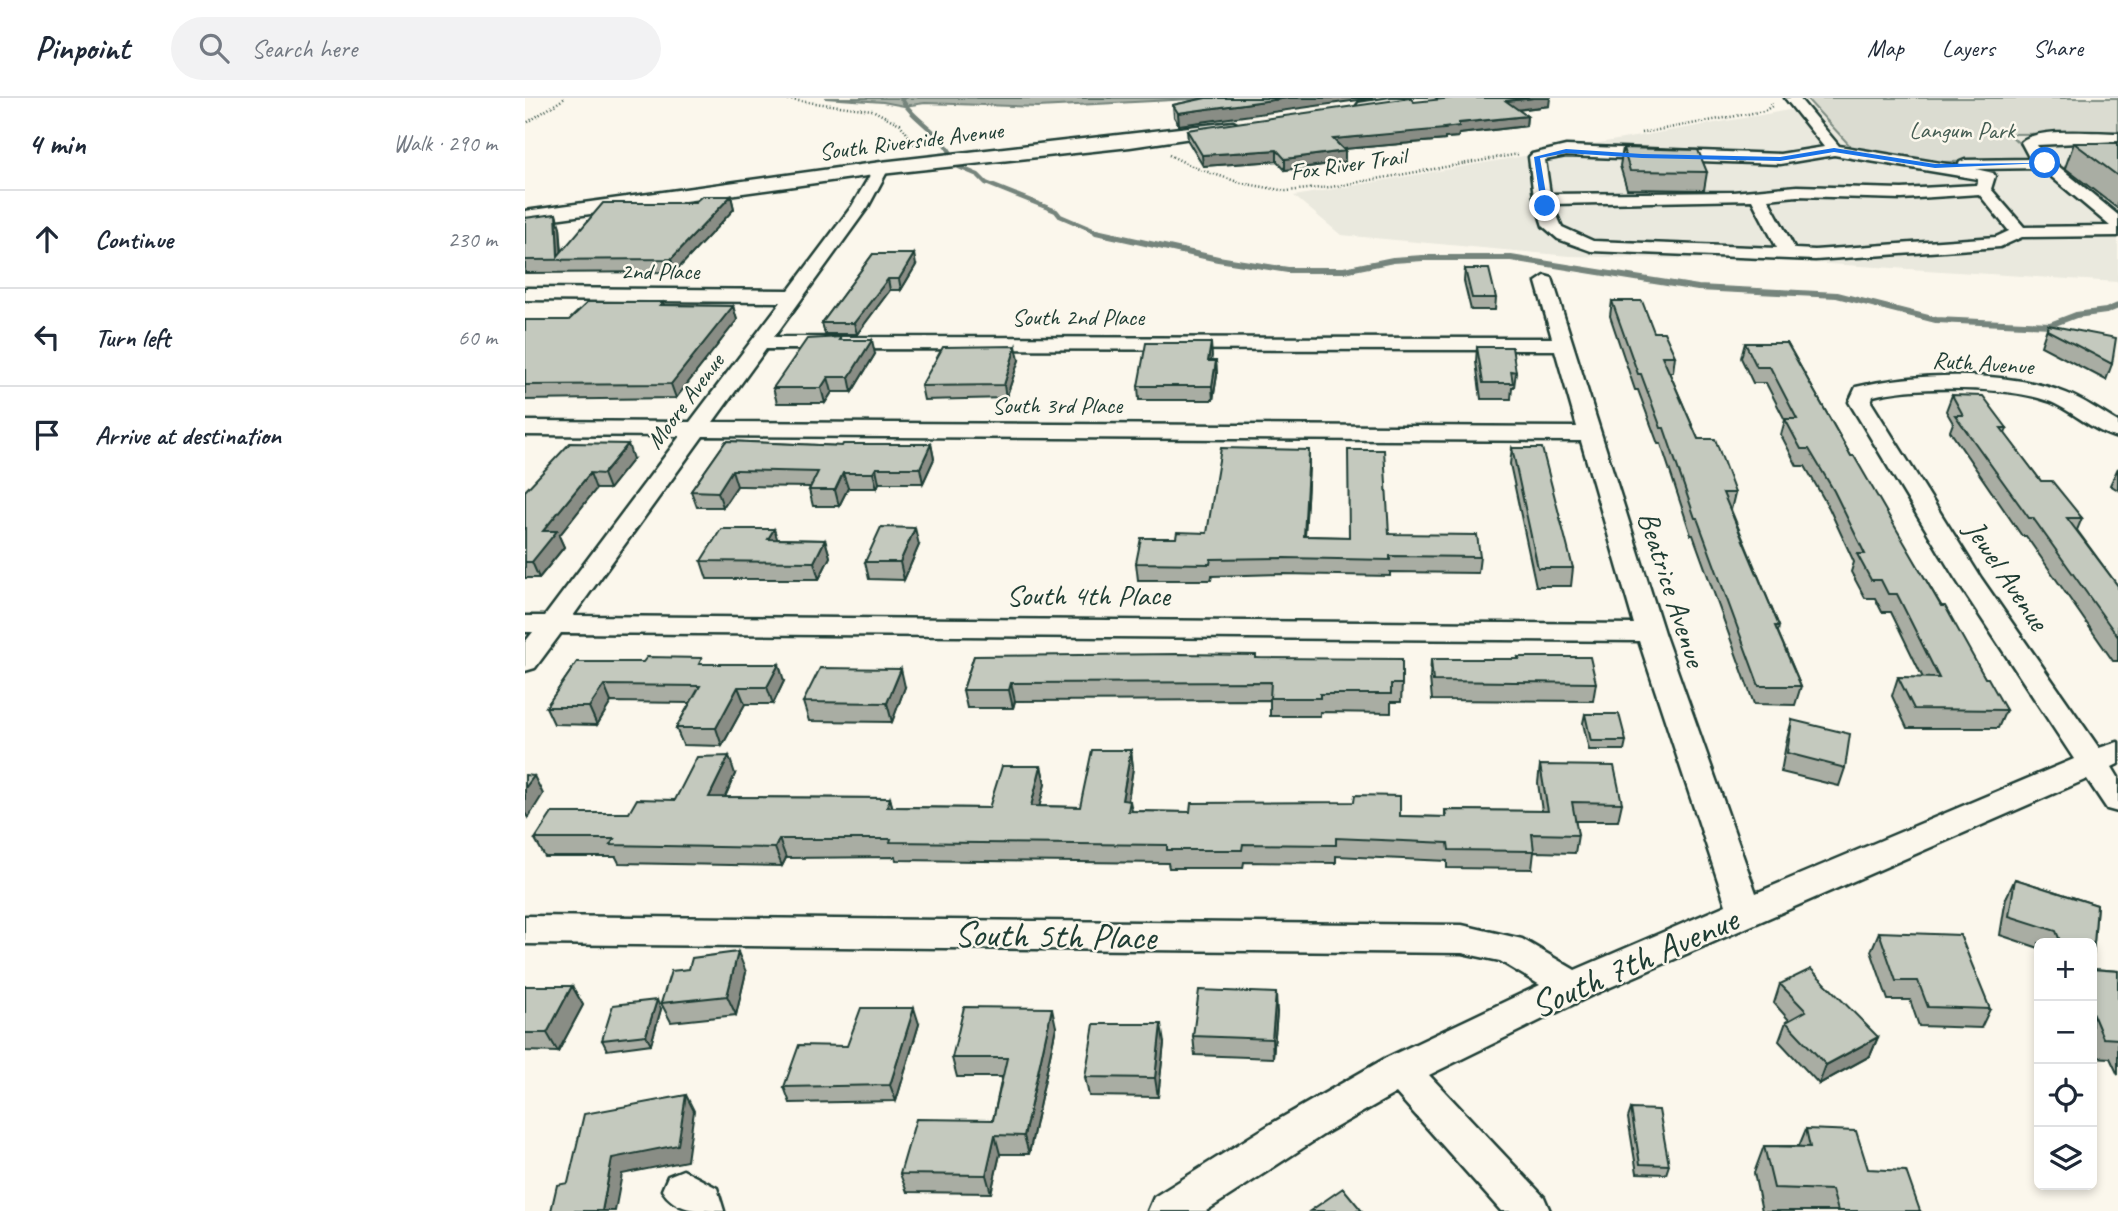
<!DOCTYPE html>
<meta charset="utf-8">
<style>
:root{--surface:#fff;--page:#f2f2f3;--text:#1f2937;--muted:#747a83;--line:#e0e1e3}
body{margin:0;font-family:Caveat,sans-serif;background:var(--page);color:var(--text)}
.controls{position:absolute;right:21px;bottom:21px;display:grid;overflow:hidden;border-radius:10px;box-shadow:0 4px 10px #0003}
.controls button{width:63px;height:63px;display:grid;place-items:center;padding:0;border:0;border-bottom:2px solid var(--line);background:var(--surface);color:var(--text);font:35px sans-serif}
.stop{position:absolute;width:21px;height:21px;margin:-16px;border:5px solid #1a73e8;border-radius:50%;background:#fff}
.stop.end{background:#1a73e8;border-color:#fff;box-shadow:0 2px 7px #0008}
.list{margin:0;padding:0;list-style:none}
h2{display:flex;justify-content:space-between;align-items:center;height:91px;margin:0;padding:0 28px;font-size:30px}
h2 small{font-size:23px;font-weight:400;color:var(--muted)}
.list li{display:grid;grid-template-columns:46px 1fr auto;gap:21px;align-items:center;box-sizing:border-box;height:98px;padding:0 28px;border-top:2px solid var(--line)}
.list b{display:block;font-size:26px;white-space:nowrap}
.list em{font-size:23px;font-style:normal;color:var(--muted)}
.icon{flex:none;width:38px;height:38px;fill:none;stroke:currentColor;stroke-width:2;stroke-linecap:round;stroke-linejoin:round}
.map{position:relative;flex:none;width:1593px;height:1113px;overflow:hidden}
header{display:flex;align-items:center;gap:42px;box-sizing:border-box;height:98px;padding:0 35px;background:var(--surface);border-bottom:2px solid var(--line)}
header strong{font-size:33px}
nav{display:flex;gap:38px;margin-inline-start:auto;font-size:24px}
.search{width:490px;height:63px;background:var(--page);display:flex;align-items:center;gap:18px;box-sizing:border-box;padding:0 24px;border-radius:38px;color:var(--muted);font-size:26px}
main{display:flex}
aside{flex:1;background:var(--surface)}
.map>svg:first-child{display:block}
.built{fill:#eae9de}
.green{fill:#dbdcd1;stroke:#7d8c82;stroke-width:2}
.water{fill:#adb4aa;stroke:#74847b;stroke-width:2}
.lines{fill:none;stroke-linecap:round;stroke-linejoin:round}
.shore{stroke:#586d63;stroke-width:2}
.stream-far1{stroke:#74847b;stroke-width:4.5}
.stream{stroke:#74847b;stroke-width:6}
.minor-casing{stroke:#1f3d34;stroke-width:5}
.major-casing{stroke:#1f3d34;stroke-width:5}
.path{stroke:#1f3d34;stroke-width:2.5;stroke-dasharray:1 2.5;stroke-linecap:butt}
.minor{fill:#fbf7ec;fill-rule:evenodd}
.major{fill:#fbf7ec;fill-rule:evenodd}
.wall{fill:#a9ada3;stroke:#1f3d34;stroke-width:2}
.shaded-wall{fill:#898d85;stroke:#1f3d34;stroke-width:2}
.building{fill:#c4c9be;stroke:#1f3d34;stroke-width:2}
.route{fill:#1a73e8}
.labels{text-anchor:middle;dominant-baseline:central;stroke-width:5;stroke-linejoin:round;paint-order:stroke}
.far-park-label{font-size:24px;fill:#455d53;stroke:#fbf7ec}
.far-street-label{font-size:24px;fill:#1f3d34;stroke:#fbf7ec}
.street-label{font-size:30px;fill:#1f3d34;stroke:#fbf7ec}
.near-street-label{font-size:37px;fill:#1f3d34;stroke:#fbf7ec}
</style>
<header>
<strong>Pinpoint</strong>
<div class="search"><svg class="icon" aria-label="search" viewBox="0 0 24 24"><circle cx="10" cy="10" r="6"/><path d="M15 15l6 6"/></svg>Search here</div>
<nav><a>Map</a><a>Layers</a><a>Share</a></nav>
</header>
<main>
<aside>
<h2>4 min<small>Walk · 290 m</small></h2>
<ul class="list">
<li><svg class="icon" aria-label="ahead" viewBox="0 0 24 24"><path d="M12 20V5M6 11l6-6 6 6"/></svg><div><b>Continue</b></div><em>230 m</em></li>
<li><svg class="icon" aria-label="left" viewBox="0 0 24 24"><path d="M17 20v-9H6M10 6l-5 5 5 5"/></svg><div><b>Turn left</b></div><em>60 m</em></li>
<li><svg class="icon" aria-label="arrive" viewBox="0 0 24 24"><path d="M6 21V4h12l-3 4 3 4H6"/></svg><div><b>Arrive at destination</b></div></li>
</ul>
</aside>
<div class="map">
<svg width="1593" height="1113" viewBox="0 0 1593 1113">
<rect width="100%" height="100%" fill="#fbf7ec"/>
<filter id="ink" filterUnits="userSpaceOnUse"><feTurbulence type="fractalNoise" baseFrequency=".0143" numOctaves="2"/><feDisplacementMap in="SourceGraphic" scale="14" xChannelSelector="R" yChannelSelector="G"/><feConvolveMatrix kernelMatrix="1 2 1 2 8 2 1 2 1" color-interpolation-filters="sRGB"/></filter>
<g filter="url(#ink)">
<path class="built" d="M1287 8 1328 51 1512 62 1483 36 1593 35V184L1271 164 1044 158 816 137 769 98Z"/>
<path class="green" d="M1281 0H1593V35L1484 36 1513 63 1413 64 1328 51Z"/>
<path class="water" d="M300 0H686L513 9 400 5 379 8 358 4Z"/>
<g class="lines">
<path class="shore" d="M452 0H586"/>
<path class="stream-far1" d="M376 0C389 24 416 33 427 58
M434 69 453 77 461 85 531 113 535 118 577 136"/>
<path class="stream" d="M571 134 693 161 763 172H819L868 162 898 160H986L1173 190 1312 197 1411 222 1525 227 1551 217 1581 213 1593 208"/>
<defs>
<path id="minor" d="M1260 0H1274L1314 48 1433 68 1435 64 1440 62 1505 61 1496 44C1512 29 1570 35 1593 35V43L1512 47 1516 54 1593 117V138L1497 139 1475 149 1290 162 1066 153 1033 141 1018 128 1009 99 1004 59 1007 56 1041 48 1255 56 1299 49ZM1309 57 1453 81 1451 87 1377 91 1272 88 1208 94 1025 96 1020 62 1041 58 1255 66ZM1516 70 1585 128 1499 129 1466 91 1470 78 1468 75 1451 71ZM1454 96 1484 133 1471 139 1290 152 1270 151 1243 101 1272 98 1377 101ZM1227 102 1252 150 1068 143 1037 129 1027 106Z
M356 65 364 70 343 109 249 239 1027 240 1011 184 1020 178 1027 180 1139 535 1231 795 1549 661 1430 480 1324 304 1331 289C1392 274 1482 272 1541 295 1559 302 1576 314 1593 324V340C1569 334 1549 314 1526 304 1485 288 1391 287 1348 298L1346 304 1456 480 1574 650 1593 644V666L1587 669 1593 679V714L1582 711 1562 681 1065 898 904 977 1019 1099 1025 1113H976L871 995 801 1035 681 1113H623L629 1099 744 1027 861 960 1015 887 975 863 937 855 0 846V818L937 827 997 841 1050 872 1201 807 1114 543 36 535 10 570 0 573V544L8 534H0V518H20L155 338 0 337V323L165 324 256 204 0 202V190L264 192 327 108 351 67ZM241 251 1030 252 1052 329 188 324ZM178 338 1056 343 1109 526 48 518Z
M158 1072 192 1090 199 1113C172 1113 150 1113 137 1092L143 1078Z"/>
<path id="major" d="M866 0H911L902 5 840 14 831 9 834 5Z
M708 24 717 29 714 33 605 49 356 76 0 125V113L356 64Z"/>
</defs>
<use href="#minor" class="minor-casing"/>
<use href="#major" class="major-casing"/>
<path class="path" d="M249 0 347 12 375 26 391 48
M0 26 40 0
M1116 35 1239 13 1247 8 1246 4
M644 57 671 70 716 85 761 93 806 89 994 56"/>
<use href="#minor" class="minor"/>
<use href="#major" class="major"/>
</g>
<path class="wall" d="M681 0 654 27 649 19 648 7Z
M889 4 1024 8 993 12 1002 18 1001 28 934 36 933 39 920 40V42L818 51 820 64 760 72 752 63 678 68 663 43 662 32Z
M1549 45H1593V111L1540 70Z
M1098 50 1182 74 1179 92 1102 91 1095 68Z
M206 98 209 111 150 174 0 175V120L35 129 37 153 169 105Z
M348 156 391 167 376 192H365L332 236H300L297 225Z
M940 171 971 200 970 212H946L939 183Z
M1087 203 1129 234 1150 258 1148 274H1144L1173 341 1210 395 1206 412 1254 528 1253 534 1276 588 1270 607 1229 606 1168 437H1166L1136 346H1133L1113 292H1110L1085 218Z
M138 204 139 207 208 208 212 222 151 300 0 302V222H44Z
M1523 227 1587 266 1581 282 1516 248Z
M316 242 350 256 327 294H307L300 305H252L248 290Z
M686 245V263H691L692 277 688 302H614L613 288Z
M1220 245H1262L1326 358 1460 580 1481 612 1473 630H1382L1367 598 1373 579 1398 580 1366 514H1357L1350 500H1340L1326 474 1329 464 1304 410 1280 368H1272L1256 337 1260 322 1241 285H1228L1216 260Z
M952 249 991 274 989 289H987L986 301H956L951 264Z
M494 262 481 300 399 302 396 288Z
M1427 297 1482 330 1480 336 1516 383 1557 420 1552 432 1593 488V563H1588L1501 438H1497L1425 333 1428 325 1421 313Z
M201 343 317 348 406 346 409 361 398 385H354L352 390H323L314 408H288L284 392 285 389 217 388H212L198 409H172L166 393Z
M987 350 1048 470 1046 488H1011L985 366Z
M108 361 84 391H71L34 438 39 449 14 480H0V393Z
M784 367 780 438 823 439 864 436 955 459 953 475 865 474V478L759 476 687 478 686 482H613L611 465 651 440 682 435Z
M1593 370V392L1585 387Z
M252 441 300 442 305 459 294 481H182L176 463Z
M394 447 379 482 344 481 340 464Z
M449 558 731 560 877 586 876 604H866V615L795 614V618H745V602L490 603 488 610H442L438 592Z
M993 559 1071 585 1068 603 907 602 905 580 906 561H993Z
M52 564 179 566 259 583 248 606H220L197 648 158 647 151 630 165 605 86 604 72 627 29 626 21 609Z
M380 589 367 624 284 623 278 604Z
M1060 616 1101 643 1099 652H1064L1058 625Z
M1267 622 1320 670 1314 688 1256 674 1262 641Z
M606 652 608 670 603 702 605 703 607 713 920 719V712L1017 713 1013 685 1015 667 1097 705 1093 723H1050L1053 737 1050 755 1009 754 1007 771 922 770V763L811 758V765L719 764 718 770H644L643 765 371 762 370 759 261 760 257 768 94 765 91 759H20L10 741 150 702 210 676 200 699 365 700 367 709 464 710 516 668 520 686 514 708 555 709Z
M1490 781 1572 807 1567 871 1593 873V977L1585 960 1567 959V845H1514V850L1475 837 1481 800Z
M1354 834 1465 911 1456 930 1394 928 1385 902H1363L1346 853Z
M221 874 211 917 146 924 136 905Z
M1255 886 1353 939 1345 958 1294 986 1254 943 1261 924 1264 922 1249 905Z
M0 888H47L58 907 33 954 0 953Z
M136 911 126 946 82 952 77 942Z
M752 914 748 960 670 957 668 938Z
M394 926 371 1003 265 1005 259 989 322 948Z
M531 929 504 1056H475L466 1095 382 1094 375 1076 468 1022 477 979H432L427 960Z
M639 945 633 999 564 998 560 979Z
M1106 1011 1144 1067 1141 1076 1112 1075 1103 1020Z
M1281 1031 1343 1071 1395 1113H1237L1229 1075 1239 1048H1274Z"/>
<path class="shaded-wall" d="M763 0H848L654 27 653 15Z
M1008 0H1025L1024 8 981 13V3Z
M1002 18 1001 28 934 36 933 39 920 40V42L808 52V41L919 30 934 25Z
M752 52V63L678 68 677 57Z
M820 53V64L760 72V61Z
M206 98 209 111 150 174 146 161Z
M31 116 35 129 37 162 33 158Z
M389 156 391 167 376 192 374 181Z
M363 181 365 192 332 236 329 225Z
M208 208 212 222 151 300 146 286Z
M347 242 350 256 327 294 324 279Z
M686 245 687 258 684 277 683 263Z
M491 248 494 262 481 300 479 287Z
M691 263 692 277 688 302 687 288Z
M303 279 307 294 300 305 296 290Z
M103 346 108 361 84 391 78 376Z
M406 346 409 361 398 385 395 370Z
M784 352V367L779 454V438Z
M351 370 354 385 352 390 348 375Z
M207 372 212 388 198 409 193 394Z
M65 375 71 391 34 438 39 449 14 480 7 464 18 433Z
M318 375 323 390 314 408 310 392Z
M390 430 394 447 379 482 375 464Z
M249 431 255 449 243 441Z
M300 442 305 459 294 481 289 464Z
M254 566 259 583 248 606 242 589Z
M376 571 380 589 367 624 362 605Z
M486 585 490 603 488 610 484 592Z
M79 587 86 604 72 627 64 609Z
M213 589 220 606 197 648 191 630Z
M606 652 608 670 600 720 597 702Z
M204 658 210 676 192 717 184 699Z
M516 668 520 686 510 726 506 708Z
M9 678 18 696 3 720 0 715V690Z
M365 700 370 718 362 709Z
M254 741 261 760 257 768 250 750Z
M213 854 221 874 211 917 202 898Z
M47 888 58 907 33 954 22 935Z
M751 895 752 914 748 960 747 941Z
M132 902 136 911 126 946 121 937Z
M389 910 394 926 371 1003 365 987Z
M527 910 531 929 504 1056 499 1038Z
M636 926 639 945 633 999 630 980Z
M1353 939 1345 958 1294 986 1301 967Z
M161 997 169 1013 162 1063 97 1076 90 1113H77L87 1060Z
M470 1037 475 1056 466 1095 461 1077Z"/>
<path class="building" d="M681 0H763L653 15 648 7Z
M885 0 889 4 928 0H1008L981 3 1002 18 934 25V28L919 30 920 31 808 41 820 53 760 61 752 52 677 57 662 32Z
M1549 45H1593V78Z
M1098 50 1173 52 1182 74 1105 73Z
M177 98H206L146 161 0 162V120L31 116 33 158 78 105H169Z
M348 156H389L374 181H363L329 225H297Z
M940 171H964L971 200H947Z
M1087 203H1117L1129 234H1139L1150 258H1137L1173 341H1190L1210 395H1198L1254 528H1250L1276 588H1234L1172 420H1170L1139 330H1136L1116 276H1113Z
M63 204H138L135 207 208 208 146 286 0 287V222H44Z
M1523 227 1591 240 1587 266 1522 232Z
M316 239 314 242H347L324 279H303L296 290H248L282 241Z
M621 245H686L683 263H691L687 288H613Z
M1220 245H1262L1326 358H1329L1416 508H1420L1460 580H1463L1481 612 1389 611 1373 579 1414 580 1372 496H1363L1356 482H1346L1332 456H1340L1309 393 1284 351H1276L1260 321H1272L1245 269H1232Z
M491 248 479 287 396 288 418 249Z
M952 249H987L991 274 986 273 988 285H958Z
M1427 297 1458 298 1482 330H1476L1516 383H1527L1557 420H1542L1593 488V539L1508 420H1504L1430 317H1438Z
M201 343 317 348 318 346H406L395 370H351L348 375H318L310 392H284L293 374 212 372H207L193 394 166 393Z
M45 345 103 346 78 376 65 375 18 433H32L7 464H0V393Z
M696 350 784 352 779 438 824 439 823 352H859L864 436 952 437 955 459 865 458V462L759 460 686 461 685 466 611 465 616 440H651L652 434 682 435Z
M987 350H1017L1048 470H1013Z
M356 429 390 430 375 464H340Z
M196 431H249L243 441 300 442 289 464 176 463Z
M652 556 731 557V560L877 561V586H866V596H795V600H745L746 584 486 585 484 592H438L449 558Z
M122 559 177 560 174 566H254L242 589H213L191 630H151L175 588 79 587 64 609H21L52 564H118Z
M993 559H1065L1071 585 908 583 906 561H994Z
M295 570 376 571 362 605 278 604Z
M1060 616H1094L1101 643H1066Z
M1267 622 1325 636 1320 670 1262 655Z
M567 652H606L597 702 605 703 603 713 665 714 666 705 829 704 830 697 875 698V718L921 719 920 712 1023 713 1015 667 1089 668 1097 705 1047 704 1053 737 1007 736 1009 753 924 752 923 745 811 740V747L718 746 717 752H642V747L365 744 366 741H254L250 750 85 747 89 741H10L27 715H104L112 701 150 702 172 659 204 658 184 699 365 700 362 709 464 710 477 668H516L506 708 555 709Z
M0 677 9 678 0 690Z
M1490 781 1572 807 1567 871 1593 873V941L1578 940 1567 914V845H1536L1531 833 1484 818Z
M1354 834 1435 837 1465 911 1403 909 1393 883H1371Z
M213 854 202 898 136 905 146 873 164 871 167 860Z
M1286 871 1353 939 1301 967 1261 924 1281 913 1255 886Z
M0 888H47L22 935H0Z
M674 892 751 895 747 941 668 938Z
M132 902 121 937 77 942 88 907Z
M439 909 527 910 499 1038 470 1037 461 1077 375 1076 391 1021 468 1022 482 960H427Z
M336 910H389L365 987 259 989 274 947 322 948Z
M569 926H636L630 980 560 979Z
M161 997 153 1047 87 1060 77 1113H26L32 1087 43 1085 59 1016Z
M1106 1011 1134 1012 1144 1067 1115 1066Z
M1281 1031 1331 1033 1343 1071 1381 1073 1395 1113H1313L1307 1092 1249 1090 1239 1048 1285 1049Z
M818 1090 837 1113H785Z"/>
</g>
<path class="route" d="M1309 50 1410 66 1523 65 1410 70 1309 54 1255 63 1117 60 1041 55 1015 60 1023 108 1020 110 1016 108 1009 59 1041 51 1117 56 1255 59Z"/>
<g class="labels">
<g class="far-park-label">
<text x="1437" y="32">Langum Park</text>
</g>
<g class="far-street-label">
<text transform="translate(386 43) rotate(-7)">South Riverside Avenue</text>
<text transform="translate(823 66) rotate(-8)">Fox River Trail</text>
<text x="135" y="173">2nd Place</text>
<text x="553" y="219">South 2nd Place</text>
<text transform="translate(1458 265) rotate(4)">Ruth Avenue</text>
<text transform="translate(160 303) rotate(-53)">Moore Avenue</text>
<text x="532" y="307">South 3rd Place</text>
</g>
<g class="street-label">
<text transform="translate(1482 477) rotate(56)">Jewel Avenue</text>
<text transform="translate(1147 491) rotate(72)">Beatrice Avenue</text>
<text x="563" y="497">South 4th Place</text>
</g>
<g class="near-street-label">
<text transform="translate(530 837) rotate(1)">South 5th Place</text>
<text transform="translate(1109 864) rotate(-24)">South 7th Avenue</text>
</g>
</g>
</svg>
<div class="controls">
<button>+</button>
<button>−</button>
<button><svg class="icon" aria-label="locate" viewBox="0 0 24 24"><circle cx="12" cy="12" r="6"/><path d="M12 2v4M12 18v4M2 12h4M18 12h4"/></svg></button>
<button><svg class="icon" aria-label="layers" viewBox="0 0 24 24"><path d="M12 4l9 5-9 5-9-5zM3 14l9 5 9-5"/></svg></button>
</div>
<div class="stop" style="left:1520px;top:65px"></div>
<div class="stop end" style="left:1020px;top:108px"></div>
</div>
</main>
